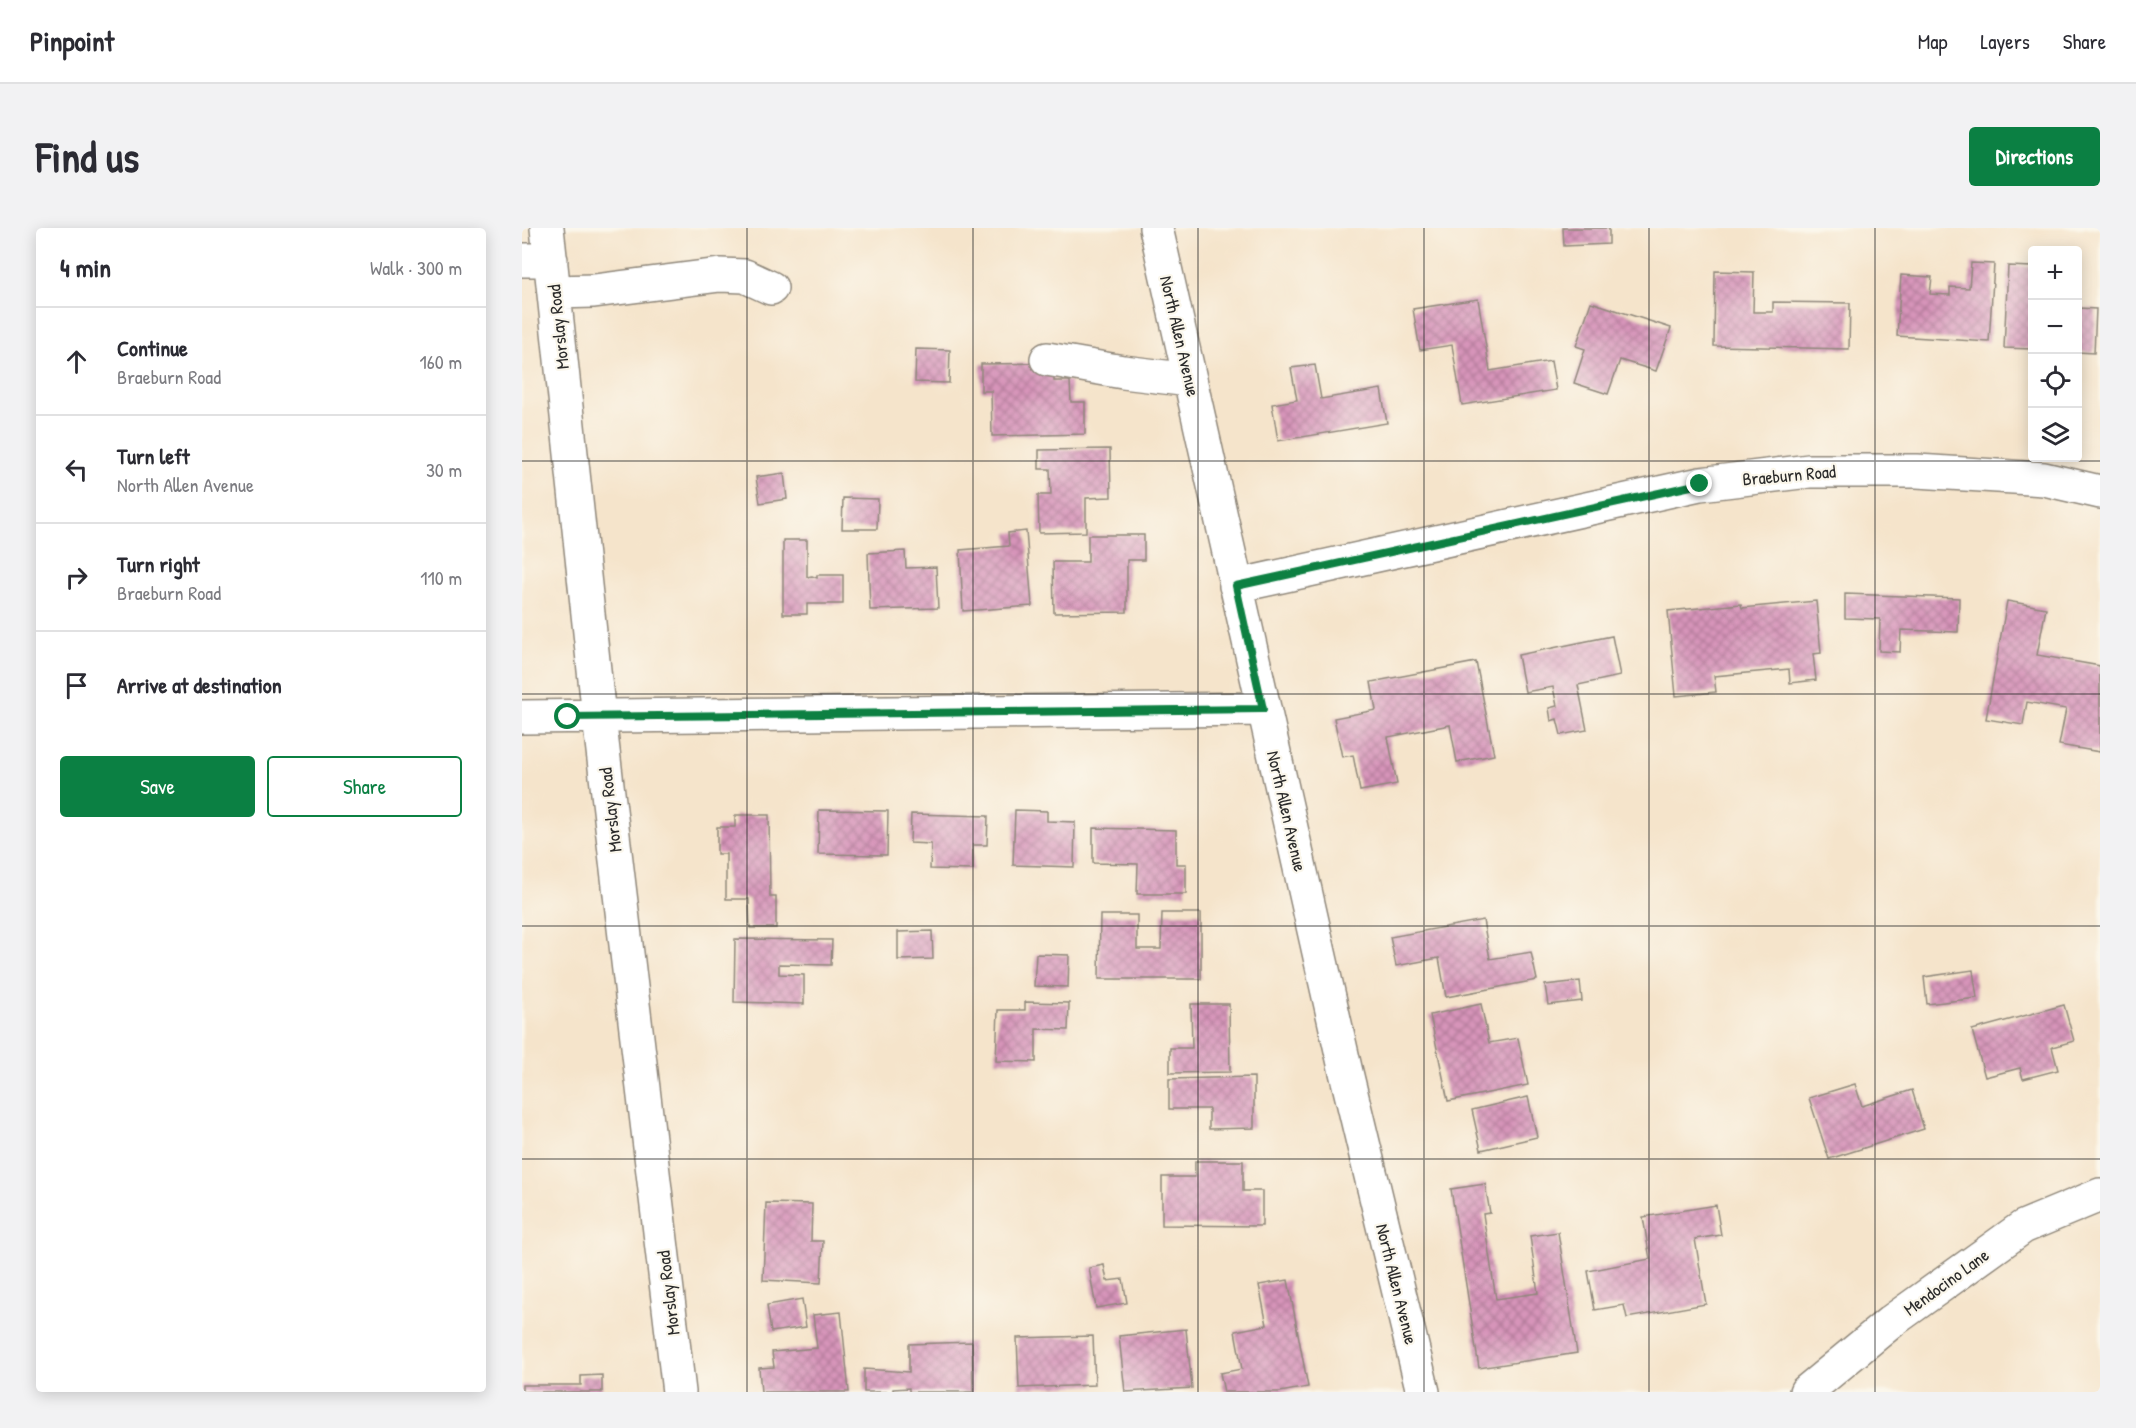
<!DOCTYPE html>
<meta charset="utf-8">
<style>
:root{--surface:#fff;--page:#f2f2f3;--text:#2b2b33;--muted:#7c7c81;--line:#e1e1e2;--accent:#0b8043}
body{margin:0;font-family:"Patrick Hand",sans-serif;background:var(--page);color:var(--text)}
.controls{position:absolute;right:18px;top:18px;display:grid;overflow:hidden;border-radius:6px;box-shadow:0 3px 15px #0003}
.controls button{width:54px;height:54px;display:grid;place-items:center;padding:0;border:0;border-bottom:2px solid var(--line);background:var(--surface);color:var(--text);font:30px sans-serif}
.stop{position:absolute;width:18px;height:18px;margin:-14px;border:4px solid #0b8043;border-radius:50%;background:#fff}
.stop.end{background:#0b8043;border-color:#fff;box-shadow:0 2px 6px #0008}
.list{margin:0;padding:0;list-style:none}
h2{display:flex;justify-content:space-between;align-items:center;height:78px;margin:0;padding:0 24px;font-size:26px}
h2 small{font-size:20px;font-weight:400;color:var(--muted)}
.list li{display:grid;grid-template-columns:39px 1fr auto;gap:18px;align-items:center;box-sizing:border-box;height:108px;padding:0 24px;border-top:2px solid var(--line)}
.list b{display:block;font-size:22px;white-space:nowrap}
.list p{margin:0;font-size:20px;white-space:nowrap;color:var(--muted)}
.list em{font-size:20px;font-style:normal;color:var(--muted)}
.actions{display:flex;gap:12px;padding:18px 24px}
.actions a{flex:1;padding:14px 0;border:2px solid var(--accent);border-radius:6px;text-align:center;font-size:21px;color:var(--accent)}
.actions .main{background:var(--accent);color:#fff}
.icon{flex:none;width:33px;height:33px;fill:none;stroke:currentColor;stroke-width:2;stroke-linecap:round;stroke-linejoin:round}
.map{position:relative;flex:none;width:1578px;height:1164px;overflow:hidden;border-radius:6px}
header{display:flex;align-items:center;gap:36px;box-sizing:border-box;height:84px;padding:0 30px;background:var(--surface);border-bottom:2px solid var(--line)}
header strong{font-size:28px}
nav{display:flex;gap:33px;margin-inline-start:auto;font-size:21px}
.intro{display:flex;align-items:center;justify-content:space-between;box-sizing:border-box;height:144px;padding:0 36px}
h1{margin:0;font-size:42px}
.button{padding:15px 27px;border-radius:6px;background:var(--accent);color:#fff;font-size:21px;font-weight:700}
main{display:flex;gap:36px;padding:0 36px}
aside{flex:1;background:var(--surface);border-radius:6px;box-shadow:0 3px 15px #0003}
.map>svg:first-child{display:block}
.building{fill:url(#building-cross-hatch)}
.lines{fill:none;stroke-linecap:round;stroke-linejoin:round}
.minor-casing{stroke:#90887b;stroke-width:36}
.minor{stroke:#fff;stroke-width:33}
.route{stroke:#0b8043;stroke-width:8}
.grid{fill:none;stroke:#2b2b2b;stroke-width:1.5;stroke-opacity:0.55}
.labels{text-anchor:middle;dominant-baseline:central;stroke-width:4.5;stroke-linejoin:round;paint-order:stroke}
.street-label{font-size:18px;fill:#2b2b2b;stroke:#fbf7ec}
</style>
<header>
<strong>Pinpoint</strong>
<nav><a>Map</a><a>Layers</a><a>Share</a></nav>
</header>
<div class="intro"><h1>Find us</h1><a class="button">Directions</a></div>
<main>
<aside>
<h2>4 min<small>Walk · 300 m</small></h2>
<ul class="list">
<li><svg class="icon" aria-label="ahead" viewBox="0 0 24 24"><path d="M12 20V5M6 11l6-6 6 6"/></svg><div><b>Continue</b><p>Braeburn Road</p></div><em>160 m</em></li>
<li><svg class="icon" aria-label="left" viewBox="0 0 24 24"><path d="M17 20v-9H6M10 6l-5 5 5 5"/></svg><div><b>Turn left</b><p>North Allen Avenue</p></div><em>30 m</em></li>
<li><svg class="icon" aria-label="right" viewBox="0 0 24 24"><path d="M7 20v-9h11M14 6l5 5-5 5"/></svg><div><b>Turn right</b><p>Braeburn Road</p></div><em>110 m</em></li>
<li><svg class="icon" aria-label="arrive" viewBox="0 0 24 24"><path d="M6 21V4h12l-3 4 3 4H6"/></svg><div><b>Arrive at destination</b></div></li>
</ul>
<div class="actions"><a class="main">Save</a><a>Share</a></div>
</aside>
<div class="map">
<svg width="1578" height="1164" viewBox="0 0 1578 1164">
<defs>
<pattern id="building-cross-hatch" width="8" height="8" patternUnits="userSpaceOnUse" patternTransform="scale(1.5)"><rect width="8" height="8" fill="#d794ba"/><path d="M0 0l8 8M0 8l8-8" fill="none" stroke="#af7997"/></pattern>
</defs>
<rect width="100%" height="100%" fill="#fbf7ec"/>
<filter id="ink" filterUnits="userSpaceOnUse"><feTurbulence type="fractalNoise" baseFrequency=".0167" numOctaves="2"/><feDisplacementMap in="SourceGraphic" scale="12" xChannelSelector="R" yChannelSelector="G"/><feConvolveMatrix kernelMatrix="1 2 1 2 8 2 1 2 1" color-interpolation-filters="sRGB"/></filter>
<filter id="wash" filterUnits="userSpaceOnUse"><feTurbulence type="fractalNoise" baseFrequency=".008" numOctaves="4" result="noise"/><feDisplacementMap in="SourceGraphic" scale="24" xChannelSelector="R" yChannelSelector="G"/><feGaussianBlur stdDeviation="1.35" result="paint"/><feColorMatrix in="noise" values="0 0 0 0 0 0 0 0 0 0 0 0 0 0 0 0 0 1.4 0 .05"/><feComposite in="paint" operator="in"/></filter>
<g filter="url(#wash)">
<rect width="100%" height="100%" fill="#f5e4cb"/>
<g id="blocks">
<path class="building" d="M1041 0H1087V16L1042 18Z
M1449 35 1472 36 1467 114 1375 108 1379 47 1410 49 1408 66 1428 67V59L1447 60Z
M1486 38 1510 39V121L1482 120Z
M1193 43 1232 44 1231 84H1251V74L1328 75 1327 121 1192 118Z
M956 71 968 143 1029 133 1034 162 940 177 930 117 898 122 891 81Z
M1069 74 1149 100 1134 143 1098 132 1086 166 1052 155 1063 121 1054 118Z
M1556 80 1574 81 1572 125 1556 124Z
M394 121 428 122 427 155 393 154Z
M532 135V153H548L549 174H563V206L470 208 469 163H459V136Z
M793 137 799 171 859 161 865 195 756 213 750 176 775 172 769 140Z
M588 221 589 269 564 270V304L517 305 516 267H529L528 241H517V222Z
M262 245 265 271 238 275 234 249Z
M321 270 356 271 355 301H320Z
M504 303 510 378 441 383 438 322 487 318 486 305Z
M566 307H622V332H605V384L532 385 531 334H566Z
M261 312H285V349L290 348 295 350V347H321V376H285V386H261Z
M383 323 384 340 414 339 416 380 348 382 346 325Z
M1323 366 1437 370 1436 404 1379 402 1378 424 1357 423 1358 391 1323 390Z
M1294 373 1299 425 1291 426 1294 452 1268 455 1267 441 1192 448 1194 464 1154 468 1146 383 1219 376 1220 380Z
M1485 373 1524 380 1515 427 1578 438V524L1537 517 1544 481 1505 474 1501 497 1464 491Z
M1090 408 1098 448 1056 457 1065 502 1039 507 1035 491 1029 493 1027 480 1035 478 1031 459 1003 464 996 427Z
M954 434 972 527 935 534 928 497 866 509 875 556 838 563 831 527 820 529 812 490 854 482 849 454Z
M297 582 366 583 365 627 296 626Z
M493 582 525 583V593L553 594 552 639 491 637Z
M389 586 466 588 465 617H451V642L408 641 409 616 388 615Z
M213 587H247L248 669H254V700H228L227 671H204V626H195V599H213Z
M571 600 654 602V636H664V666H615L616 636 571 635Z
M640 685H679V751H577L578 687H615V721H639Z
M961 692 968 731 1009 724 1015 752 924 769 917 730 874 738 868 709Z
M410 703 411 731 376 732V704Z
M213 711 310 712 309 737 257 736V746L282 747V776L212 774Z
M514 726 547 727 546 759 512 758Z
M1451 742 1455 770 1405 776 1402 749Z
M1058 753 1060 773 1026 777 1023 757Z
M503 774 547 775 546 802 514 801V834L474 833 476 782H503Z
M669 776H707L708 844 648 845V820H670Z
M959 776 967 815 996 810 1006 857 926 873 908 787Z
M1542 777 1552 813 1530 819 1536 842 1501 851 1498 840 1463 849 1450 802Z
M732 849V900L687 901V881H647V851Z
M1333 856 1340 878 1390 862 1402 901 1307 931 1287 870Z
M1006 869 1015 909 959 922 950 882Z
M673 933H721V963H740V998L640 997V949H673Z
M963 956 968 985 961 986 974 1071 1016 1065 1008 1008 1036 1004 1055 1125 957 1140 929 961Z
M244 975 290 976 289 1013H301L299 1055 241 1052Z
M1194 977 1199 1007 1173 1011 1184 1076 1105 1090 1102 1077 1073 1082 1066 1043 1128 1031 1121 989Z
M582 1037 585 1053 601 1051 605 1075 574 1080 567 1040Z
M766 1052 786 1159 758 1164H702L698 1145 720 1141 713 1103 745 1097 737 1057Z
M280 1071 284 1099 249 1104 245 1077Z
M319 1084 327 1164H239L237 1140 252 1139 250 1124 295 1120 291 1087Z
M664 1101 670 1160 603 1164 597 1108Z
M571 1108 573 1157 497 1160 495 1110Z
M450 1114 451 1164H387V1160L371 1161V1164H342V1141L387 1144V1116Z
M80 1147V1164H0V1157H59V1148Z"/>
</g>
</g>
<g filter="url(#ink)">
<use href="#blocks" fill-opacity="0" stroke="#90887b" stroke-width="1.5"/>
<g class="lines">
<defs>
<path id="minor" d="M25 0 77 489 157 1164
M634 0 823 840 901 1164
M0 32H29
M33 64 72 63 198 47 223 48 249 60
M525 131 601 144 668 152
M714 358 1178 256 1287 243H1395L1522 251 1578 264
M0 489 741 481
M1284 1164 1370 1093 1501 999 1578 967"/>
</defs>
<use href="#minor" class="minor-casing"/>
<use href="#minor" class="minor"/>
</g>
</g>
<g class="lines" filter="url(#ink)">
<path class="route" d="M46 489 741 481 714 358 1178 256"/>
</g>
<path class="grid" d="M225 0V1164M451 0V1164M676 0V1164M902 0V1164M1127 0V1164M1353 0V1164M0 233H1578M0 466H1578M0 698H1578M0 931H1578"/>
<g class="labels">
<g class="street-label">
<text transform="translate(36 99) rotate(-96)">Morslay Road</text>
<text transform="translate(658 108) rotate(77)">North Allen Avenue</text>
<text transform="translate(1267 247) rotate(-5)">Braeburn Road</text>
<text transform="translate(88 582) rotate(-97)">Morslay Road</text>
<text transform="translate(765 583) rotate(77)">North Allen Avenue</text>
<text transform="translate(1424 1054) rotate(-36)">Mendocino Lane</text>
<text transform="translate(875 1056) rotate(76)">North Allen Avenue</text>
<text transform="translate(146 1065) rotate(-97)">Morslay Road</text>
</g>
</g>
</svg>
<div class="controls">
<button>+</button>
<button>−</button>
<button><svg class="icon" aria-label="locate" viewBox="0 0 24 24"><circle cx="12" cy="12" r="6"/><path d="M12 2v4M12 18v4M2 12h4M18 12h4"/></svg></button>
<button><svg class="icon" aria-label="layers" viewBox="0 0 24 24"><path d="M12 4l9 5-9 5-9-5zM3 14l9 5 9-5"/></svg></button>
</div>
<div class="stop" style="left:46px;top:489px"></div>
<div class="stop end" style="left:1178px;top:256px"></div>
</div>
</main>
